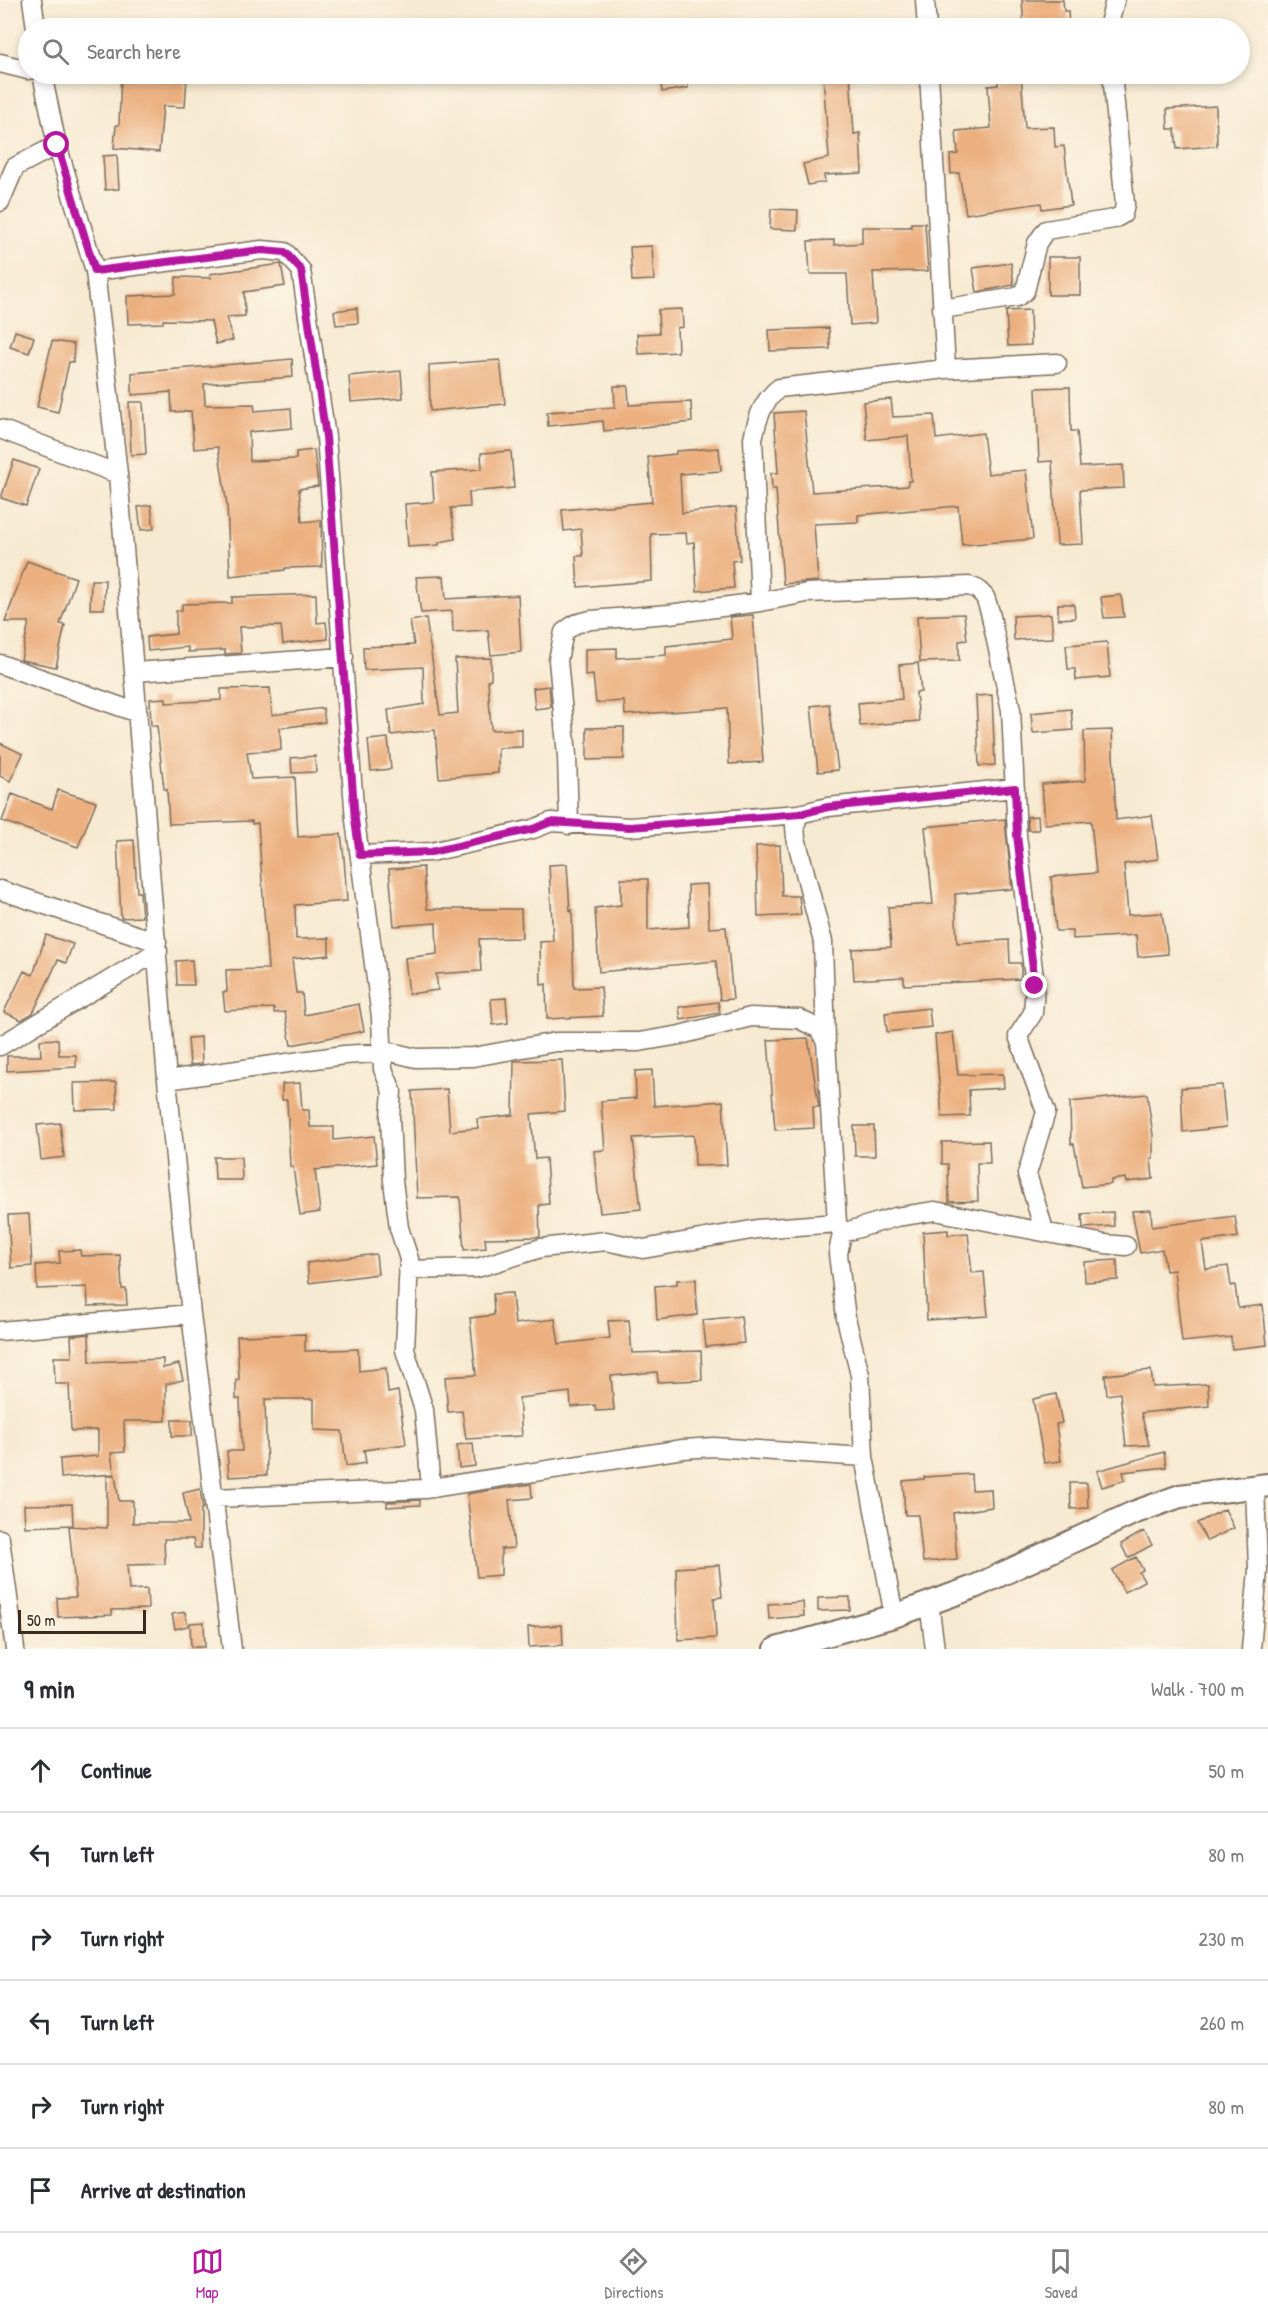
<!DOCTYPE html>
<meta charset="utf-8">
<style>
:root{--surface:#fff;--page:#f2f2f3;--text:#2b2b33;--muted:#7c7c81;--line:#e1e1e2;--accent:#b5179e}
body{margin:0;font-family:"Patrick Hand",sans-serif;background:var(--page);color:var(--text)}
.scale{position:absolute;left:18px;bottom:15px;width:128px;box-sizing:border-box;padding-left:6px;border:3px solid #3b2a1e;border-top:0;font-size:16px;line-height:21px;white-space:nowrap;color:#3b2a1e;-webkit-text-stroke:4px #fcf5e5;paint-order:stroke}
.stop{position:absolute;width:18px;height:18px;margin:-14px;border:4px solid #b5179e;border-radius:50%;background:#fff}
.stop.end{background:#b5179e;border-color:#fff;box-shadow:0 2px 6px #0008}
.list{margin:0;padding:0;list-style:none}
h2{display:flex;justify-content:space-between;align-items:center;height:78px;margin:0;padding:0 24px;font-size:26px}
h2 small{font-size:20px;font-weight:400;color:var(--muted)}
.list li{display:grid;grid-template-columns:39px 1fr auto;gap:18px;align-items:center;box-sizing:border-box;height:84px;padding:0 24px;border-top:2px solid var(--line)}
.list b{display:block;font-size:22px;white-space:nowrap}
.list em{font-size:20px;font-style:normal;color:var(--muted)}
.icon{flex:none;width:33px;height:33px;fill:none;stroke:currentColor;stroke-width:2;stroke-linecap:round;stroke-linejoin:round}
.map{position:relative;flex:none;width:1268px;height:1649px;overflow:hidden}
.search{position:absolute;background:var(--surface);box-shadow:0 3px 9px #0003;left:18px;right:18px;top:18px;height:66px;display:flex;align-items:center;gap:15px;box-sizing:border-box;padding:0 21px;border-radius:33px;color:var(--muted);font-size:22px}
.sheet{height:582px;background:var(--surface)}
nav{display:flex;justify-content:space-around;align-items:center;box-sizing:border-box;height:84px;border-top:2px solid var(--line);background:var(--surface);font-size:16px;color:var(--muted)}
nav a{display:grid;justify-items:center;gap:3px}
nav .on{color:var(--accent)}
.map>svg:first-child{display:block}
.building{fill:#ecb080}
.lines{fill:none;stroke-linecap:round;stroke-linejoin:round}
.minor-casing{stroke:#7d6d5d;stroke-width:21}
.tertiary-casing{stroke:#7d6d5d;stroke-width:26}
.minor{stroke:#fff;stroke-width:18}
.tertiary{stroke:#fff;stroke-width:22}
.route{stroke:#b5179e;stroke-width:8}
</style>
<div class="map">
<svg width="1268" height="1649" viewBox="0 0 1268 1649">
<rect width="100%" height="100%" fill="#fcf5e5"/>
<filter id="ink" filterUnits="userSpaceOnUse"><feTurbulence type="fractalNoise" baseFrequency=".0167" numOctaves="2"/><feDisplacementMap in="SourceGraphic" scale="12" xChannelSelector="R" yChannelSelector="G"/><feConvolveMatrix kernelMatrix="1 2 1 2 8 2 1 2 1" color-interpolation-filters="sRGB"/></filter>
<filter id="wash" filterUnits="userSpaceOnUse"><feTurbulence type="fractalNoise" baseFrequency=".008" numOctaves="4" result="noise"/><feDisplacementMap in="SourceGraphic" scale="24" xChannelSelector="R" yChannelSelector="G"/><feGaussianBlur stdDeviation="1.35" result="paint"/><feColorMatrix in="noise" values="0 0 0 0 0 0 0 0 0 0 0 0 0 0 0 0 0 1.4 0 .05"/><feComposite in="paint" operator="in"/></filter>
<g filter="url(#wash)">
<rect width="100%" height="100%" fill="#f7ead2"/>
<g id="blocks">
<path class="building" d="M1022 0H1063L1064 11H1068L1069 28H1024Z
M121 74 187 77 185 107 163 106 159 152 114 148 116 125H119Z
M660 74H686L688 88 662 92Z
M823 74H850L854 134 860 133 862 173 824 175 825 182 808 185 803 164 829 158Z
M997 74H1021L1025 128 1054 127 1055 147 1064 146 1071 205 1042 209 1041 203 966 214 959 173 951 174 950 155 958 154 956 131 991 128 988 86 998 85Z
M1216 106 1217 146 1177 149 1175 129H1168L1167 109Z
M117 155 119 189 105 190 103 156Z
M771 209 798 210 797 230 770 229Z
M911 223H925L928 271 873 272 876 323 850 325 847 274H810L808 241 834 240V245L862 243V227H911Z
M652 246 654 280 632 281 630 247Z
M1048 257H1080V295H1048Z
M1011 263 1014 285 977 292 973 268Z
M281 264 285 286 244 292 245 316 227 317 233 340 216 344 211 321 163 320V323L128 324 127 296 175 294 176 277 211 278 210 274Z
M357 308 358 323 336 325 334 311Z
M682 309 683 327 677 328 678 352 638 354 637 334 659 333 658 310Z
M1030 310 1031 345 1008 346 1006 311Z
M829 328 830 349 770 351 769 330Z
M15 331 34 337 29 353 10 347Z
M52 341 74 344 73 362H69L58 412 37 407Z
M292 359 293 377 204 384 205 405 254 404 255 411 291 408 292 428 249 432 250 461 296 459V452L314 450 318 486 299 489 302 522 321 520 322 567 285 568V570L230 576 227 505 218 447 194 449 191 411 172 412 171 392 132 395V373Z
M500 360 505 404 430 411 429 365Z
M401 371 403 398 351 402 349 376Z
M614 386H628L629 405 691 402 692 422 604 431 603 421 548 426 547 412 615 407Z
M1070 387 1071 431H1077L1080 467 1123 465 1124 488 1080 490 1083 544 1057 545 1052 461 1039 462 1036 388Z
M891 399 893 417 934 415 936 439 983 433 988 474 1026 470 1033 539 962 545 958 506 858 515V522L814 524 818 581 783 584 776 489H772L771 473H778L774 413 804 411 812 492 908 486V481H911L908 436 867 440 863 402Z
M129 402H143L146 454 131 455Z
M719 448 721 471 680 474 682 513 736 507 740 560 732 561 734 588 697 591 694 542 687 543 686 533 651 534 652 581 578 587 576 556H583L581 529 564 531 562 510 652 502 648 457 676 454V451Z
M511 451 514 488 469 492 470 507 451 508 455 539 439 542V545L408 547 405 504 434 502 432 472 482 469 481 453Z
M14 460 39 469 26 506 1 498Z
M151 505 154 529 141 530 138 507Z
M27 561 76 578 60 624 65 625 56 667 21 660 29 622H5Z
M444 576 446 599 518 595 521 652 491 655 488 630 453 632 452 611 421 613 416 577Z
M91 580H105L104 609H90Z
M316 594 317 623 326 622 328 639 283 644 281 626 239 627 241 653 225 654V650L188 652V647L148 651 147 637 176 634V611H182V604L232 603V597Z
M1121 595 1124 617 1104 618 1101 597Z
M1058 604H1074L1075 618 1058 619Z
M964 614 967 640 959 641V661L920 662 917 616Z
M1051 614 1053 638 1014 640 1013 616Z
M753 615 763 762 729 764 727 708 625 715 624 701 596 703 593 675 585 676V649L617 648V658L666 655V646L732 639 730 617Z
M426 618 440 715 458 713 455 659 491 658V679L488 680 491 730 522 729V747L498 748V773L439 778 435 730 391 735 388 710 424 704 423 667 364 670 363 647 414 645 410 621Z
M1107 642 1110 677 1076 680 1075 669H1068L1066 645Z
M918 663 921 692H916L919 721 860 726 858 703 902 699 899 665Z
M549 686 551 707 535 709 533 688Z
M270 688 272 715 323 708 325 722 280 728 281 750 247 752 251 779 295 777 298 837 341 834 344 858 347 901 295 905 296 939 329 938V955L292 959 296 993H302L304 1015 359 1004 364 1031 291 1045 285 1012 274 1013V1008L225 1011 223 992H227L226 970 268 969 258 823 252 824V821L169 824 167 789H164L157 726H151L150 699 166 698V703L221 700V689Z
M992 695 995 765 979 766 976 696Z
M829 704 838 770 818 772 811 706Z
M1071 709 1073 730 1033 733 1031 713Z
M624 727V759L587 760V728Z
M1112 730 1116 820 1152 815 1158 859 1124 864 1128 915 1162 913 1168 954 1138 957 1136 935 1073 939V931H1056L1051 877 1096 873 1091 821 1045 824 1042 784 1085 781 1084 731Z
M388 738 391 769 371 771 368 740Z
M0 743 23 754 10 781 0 776Z
M315 756 316 772 292 773 291 758Z
M58 790 96 802 78 847 2 821 12 794 52 809Z
M1038 816 1039 830H1028L1027 817Z
M1005 819 1012 889 955 894 957 943 1009 940 1010 963H1021V979L904 985V977L854 980 852 949 891 947 888 907 933 904 925 827Z
M134 840 137 892H140L142 917 121 918 117 841Z
M780 845 782 896H799L801 915 758 917 756 846Z
M567 864 570 911 572 910 574 988 601 987 603 1016 547 1019 546 984 541 985 540 942 553 941 549 865Z
M423 867 427 909H521L522 938 479 939 481 971 436 974 438 990 409 994 405 958 437 954 436 923 394 926 389 869Z
M621 879H648V930L689 927 688 885 707 884 709 928 726 927 733 999 720 1000 716 961 599 972 595 908 621 905Z
M46 935 73 944 66 963 58 960 33 1013 21 1020 4 1012 24 971 33 975Z
M192 960 194 985H177L176 961Z
M506 998 508 1023 493 1025 491 999Z
M718 1002 720 1013 681 1020 679 1007Z
M929 1008 931 1027 887 1032 885 1013Z
M953 1032 958 1075 1003 1074 1004 1088 969 1090 970 1116 942 1117 935 1035Z
M201 1037 202 1064 190 1065 188 1038Z
M808 1038 819 1107H813L814 1128 775 1130 768 1040Z
M58 1039 59 1055H76V1067L7 1071V1056H41L40 1040Z
M562 1060 565 1111 531 1114 535 1159 546 1158 549 1204 539 1205 540 1237 485 1238 486 1248 464 1250 460 1197 417 1198 412 1091 447 1089 450 1131 478 1128 477 1119 513 1115 514 1061Z
M652 1070 654 1106 723 1101 727 1165 695 1166 694 1135 633 1138 641 1209 600 1213 594 1151 605 1150 601 1101 636 1098 635 1071Z
M116 1082 117 1109 75 1110 74 1083Z
M300 1083 302 1110H309L310 1127H334V1140L374 1136 377 1164 315 1170 320 1212 300 1215 293 1167H290L287 1100H282V1084Z
M1222 1085 1226 1127 1183 1132 1181 1088Z
M1147 1094 1153 1135V1158H1151L1153 1179 1126 1182 1125 1178 1111 1180V1184L1082 1187 1074 1144H1071L1070 1102Z
M60 1123 64 1157 41 1160 37 1125Z
M854 1126H874L875 1156H855Z
M989 1141 990 1163H977L978 1201 949 1202 948 1164H942V1142Z
M214 1157H241L242 1180H215Z
M1151 1210 1152 1227 1235 1216 1238 1237 1202 1242 1206 1269 1228 1266 1231 1286 1235 1285 1238 1308 1263 1305 1267 1345 1232 1349 1231 1337 1182 1342 1174 1270 1166 1271 1162 1249 1140 1253 1132 1211Z
M1113 1212 1114 1226 1083 1228 1082 1214Z
M29 1214 32 1266 11 1268 8 1215Z
M948 1230V1235L968 1233 972 1273 984 1272 988 1316 927 1320 923 1232Z
M80 1250 81 1256 120 1255 122 1289H126L127 1305 88 1306 87 1287 37 1289 36 1265 60 1263 59 1251Z
M376 1254 378 1274 309 1283 307 1263Z
M1117 1260 1118 1280 1085 1282 1084 1262Z
M696 1279 697 1315 657 1320 655 1286 677 1284V1280Z
M512 1293 515 1324 555 1319 559 1344 610 1338 608 1321 629 1320 632 1353 701 1351 702 1380 658 1382 657 1372 611 1376 614 1410 596 1411 595 1405 571 1407 570 1392 519 1398 522 1436 466 1439 462 1411 448 1412 445 1377 476 1375 470 1318 494 1315 493 1294Z
M741 1316 744 1343 706 1347 703 1320Z
M89 1334 90 1362 163 1359V1368L179 1364 183 1380 166 1384V1421H124L125 1452 111 1453 114 1474 61 1478 60 1459 98 1456V1430L71 1431 69 1384H55L54 1357H72L71 1336Z
M305 1334V1351L358 1349 359 1371 386 1368 388 1393 398 1391 406 1444 364 1450 366 1463 346 1466 342 1431 314 1430V1399H265L267 1475 229 1477 227 1451H242L240 1399H236V1380H239L237 1336Z
M1151 1370 1153 1387 1208 1384 1209 1406 1141 1413 1149 1445 1126 1446 1120 1393 1107 1395 1105 1375Z
M1056 1394 1062 1423 1056 1424 1061 1461 1044 1463 1033 1399Z
M172 1420H192V1436H172Z
M473 1443 475 1466 459 1468 457 1445Z
M1164 1452 1166 1467 1123 1472 1125 1480 1102 1487 1097 1471Z
M971 1474 972 1490 991 1489 992 1507 953 1513 957 1559 923 1562 918 1515H905L903 1481 924 1479V1477Z
M107 1475H115L119 1501H133V1523H189L183 1493 200 1489 203 1508 201 1509V1548H195L193 1539H164L165 1564 127 1565 129 1590 147 1589 148 1609 112 1610V1615L58 1617 57 1598 76 1597 69 1526 107 1528Z
M1070 1483H1087L1088 1508 1071 1509Z
M531 1484 532 1498 509 1500 514 1548 501 1549V1575L477 1577 467 1494Z
M420 1500V1505L387 1507V1502Z
M72 1504 73 1525 25 1527 24 1505Z
M1225 1509 1234 1528 1207 1541 1197 1523Z
M1144 1531 1152 1545 1128 1558 1121 1544Z
M1136 1557 1143 1570 1139 1572 1144 1581 1124 1592 1112 1570Z
M719 1565 722 1597 714 1598 716 1638 678 1640 676 1568Z
M850 1597V1610L818 1611V1598Z
M803 1602 804 1616 769 1619 768 1604Z
M185 1612 188 1626 175 1629 172 1614Z
M204 1622 205 1647H191L190 1623Z
M562 1625 563 1645 529 1647 528 1627Z"/>
</g>
</g>
<g filter="url(#ink)">
<use href="#blocks" fill-opacity="0" stroke="#7d6d5d" stroke-width="1.5"/>
<g class="lines">
<defs>
<path id="minor" d="M32 0 36 28
M925 0 927 28
M1108 28 1115 0
M0 63 28 70
M42 74 57 145 95 271 118 474 167 1080 191 1314 232 1649
M929 74 946 369
M0 202 15 167 57 145
M95 271 262 250 285 252 301 270 326 437 355 820 381 1017 383 1069 392 1091 390 1117 393 1181 399 1228 409 1259 405 1350 424 1410 431 1488
M942 309 1017 297 1025 291 1037 243 1046 230 1114 219 1123 214 1125 204 1112 74
M0 429 118 474
M760 602 753 438C758 417 762 402 779 388L946 369 1057 363
M0 664 138 713
M135 672 344 657
M799 814 795 826 796 838 823 942 826 1042
M569 825 567 756 558 660 564 632 575 624 591 620 669 614 760 602 807 593 969 586 977 589 985 597 990 612 1011 710 1017 835 1035 986 1033 1013 1018 1036 1046 1112 1027 1174 1044 1230
M360 855 431 852 533 829 551 822 630 827 799 814 828 807 1015 788
M0 890 157 942
M0 1046 158 951
M167 1080 344 1055 391 1052 416 1058 473 1057 556 1042H639L680 1035 751 1017 799 1019 819 1029 826 1042 837 1223 842 1233 838 1254 846 1318 860 1375 864 1457 894 1616
M842 1233 896 1217 935 1211 1105 1244 1126 1246
M408 1270 477 1268 541 1248 606 1241 643 1249 757 1229 837 1223
M0 1331 191 1314
M214 1498 425 1489 683 1449 714 1447 864 1457
M0 1539 15 1649
M929 1603 935 1649
M1251 1649 1258 1570 1255 1486"/>
<path id="tertiary" d="M776 1649 894 1616 974 1587 1133 1513 1180 1496 1268 1485"/>
</defs>
<use href="#minor" class="minor-casing"/>
<use href="#tertiary" class="tertiary-casing"/>
<use href="#minor" class="minor"/>
<use href="#tertiary" class="tertiary"/>
</g>
</g>
<g class="lines" filter="url(#ink)">
<path class="route" d="M57 145 95 271 262 250 285 252 301 270 326 437 355 820 360 855 431 852 533 829 551 822 630 827 800 814 828 807 1015 788 1017 835 1035 986"/>
</g>
</svg>
<div class="scale">50 m</div>
<div class="stop" style="left:57px;top:145px"></div>
<div class="stop end" style="left:1035px;top:986px"></div>
<div class="search"><svg class="icon" aria-label="search" viewBox="0 0 24 24"><circle cx="10" cy="10" r="6"/><path d="M15 15l6 6"/></svg>Search here</div>
</div>
<section class="sheet">
<h2>9 min<small>Walk · 700 m</small></h2>
<ul class="list">
<li><svg class="icon" aria-label="ahead" viewBox="0 0 24 24"><path d="M12 20V5M6 11l6-6 6 6"/></svg><div><b>Continue</b></div><em>50 m</em></li>
<li><svg class="icon" aria-label="left" viewBox="0 0 24 24"><path d="M17 20v-9H6M10 6l-5 5 5 5"/></svg><div><b>Turn left</b></div><em>80 m</em></li>
<li><svg class="icon" aria-label="right" viewBox="0 0 24 24"><path d="M7 20v-9h11M14 6l5 5-5 5"/></svg><div><b>Turn right</b></div><em>230 m</em></li>
<li><svg class="icon" aria-label="left" viewBox="0 0 24 24"><path d="M17 20v-9H6M10 6l-5 5 5 5"/></svg><div><b>Turn left</b></div><em>260 m</em></li>
<li><svg class="icon" aria-label="right" viewBox="0 0 24 24"><path d="M7 20v-9h11M14 6l5 5-5 5"/></svg><div><b>Turn right</b></div><em>80 m</em></li>
<li><svg class="icon" aria-label="arrive" viewBox="0 0 24 24"><path d="M6 21V4h12l-3 4 3 4H6"/></svg><div><b>Arrive at destination</b></div></li>
</ul>
</section>
<nav>
<a class="on"><svg class="icon" aria-label="map" viewBox="0 0 24 24"><path d="M3 6l6-2 6 2 6-2v14l-6 2-6-2-6 2zM9 4v14M15 6v14"/></svg>Map</a>
<a><svg class="icon" aria-label="directions" viewBox="0 0 24 24"><path d="M12 3l9 9-9 9-9-9zM9 14v-3h6M13 9l2 2-2 2"/></svg>Directions</a>
<a><svg class="icon" aria-label="saved" viewBox="0 0 24 24"><path d="M7 4h10v16l-5-4-5 4z"/></svg>Saved</a>
</nav>
